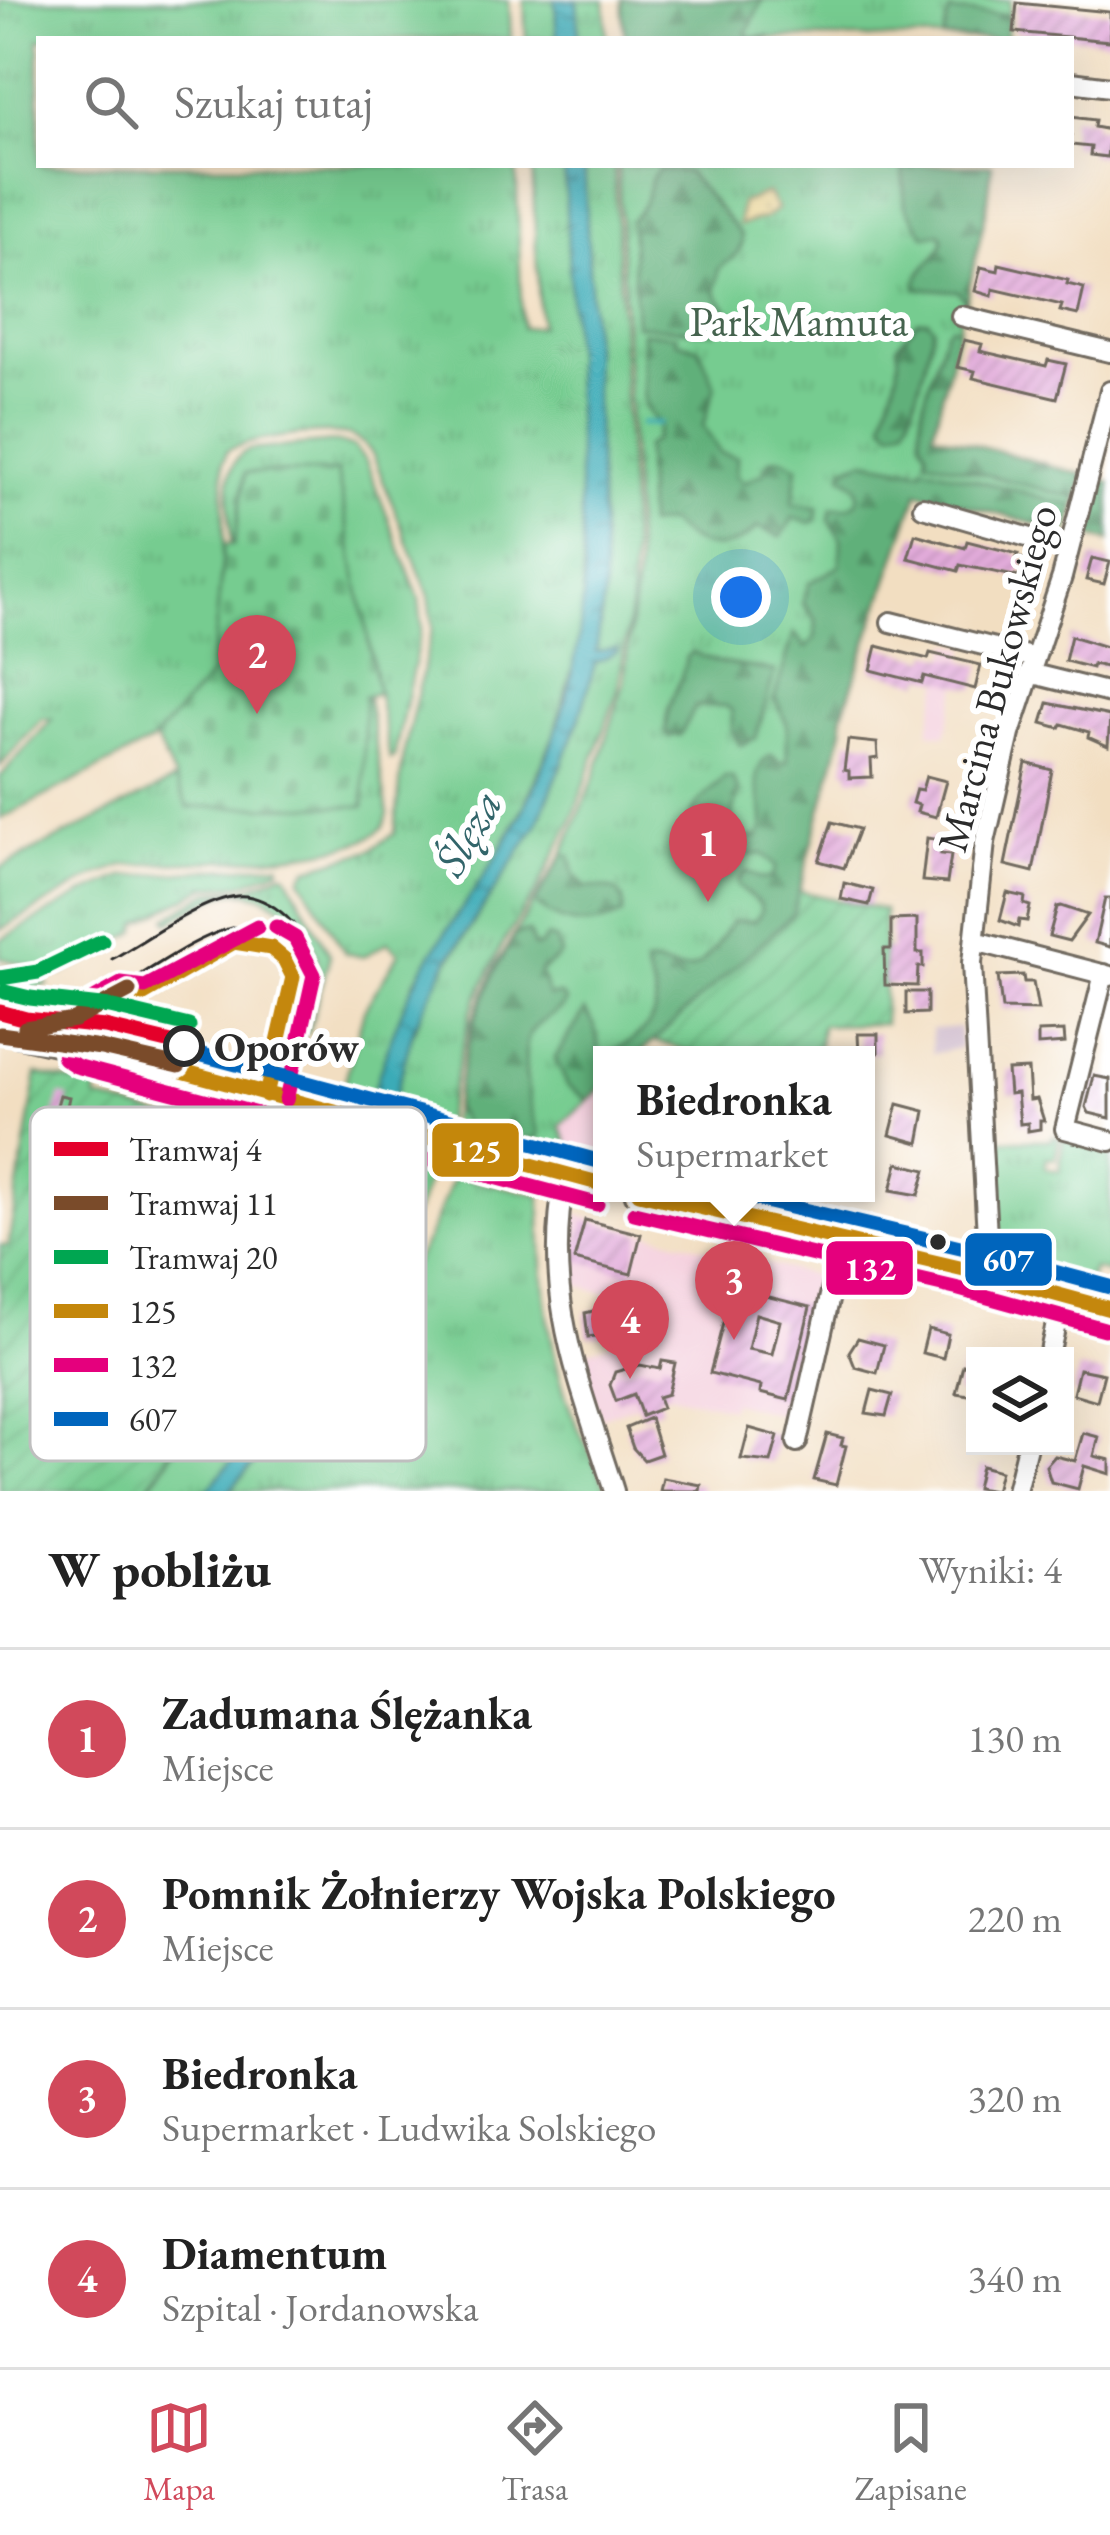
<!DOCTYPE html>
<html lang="pl">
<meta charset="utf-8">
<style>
:root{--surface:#fff;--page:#f6f6f6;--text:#222;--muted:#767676;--line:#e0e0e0;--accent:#d1495b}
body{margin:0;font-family:"EB Garamond",serif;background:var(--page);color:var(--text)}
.controls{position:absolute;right:36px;bottom:36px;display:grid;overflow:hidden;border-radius:0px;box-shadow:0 12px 48px #0002}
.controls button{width:108px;height:108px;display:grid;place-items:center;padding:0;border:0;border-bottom:3px solid var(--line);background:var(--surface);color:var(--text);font:60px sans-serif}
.you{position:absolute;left:741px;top:597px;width:42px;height:42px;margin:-30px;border:9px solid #fff;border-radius:50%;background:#1a73e8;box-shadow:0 0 0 18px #1a73e833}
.badge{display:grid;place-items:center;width:78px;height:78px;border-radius:50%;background:var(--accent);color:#fff;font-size:39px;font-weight:700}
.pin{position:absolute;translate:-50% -99px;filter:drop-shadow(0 3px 6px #0008)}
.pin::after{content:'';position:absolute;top:63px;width:42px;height:36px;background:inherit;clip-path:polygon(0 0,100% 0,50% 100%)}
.popup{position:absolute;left:593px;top:1046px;width:282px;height:156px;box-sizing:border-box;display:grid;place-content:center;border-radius:0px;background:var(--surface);filter:drop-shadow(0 3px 9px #0005);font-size:39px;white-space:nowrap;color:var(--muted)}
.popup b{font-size:45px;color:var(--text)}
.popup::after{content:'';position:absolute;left:50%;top:100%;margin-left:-24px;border:24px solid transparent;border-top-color:var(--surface)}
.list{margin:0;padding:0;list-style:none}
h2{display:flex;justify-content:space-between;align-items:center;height:156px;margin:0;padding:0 48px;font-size:51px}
h2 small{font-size:39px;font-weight:400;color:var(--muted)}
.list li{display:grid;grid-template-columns:78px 1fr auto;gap:36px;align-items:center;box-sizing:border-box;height:180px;padding:0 48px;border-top:3px solid var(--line)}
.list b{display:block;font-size:45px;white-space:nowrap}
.list p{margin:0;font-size:39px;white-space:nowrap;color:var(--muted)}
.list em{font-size:39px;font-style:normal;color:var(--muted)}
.icon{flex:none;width:66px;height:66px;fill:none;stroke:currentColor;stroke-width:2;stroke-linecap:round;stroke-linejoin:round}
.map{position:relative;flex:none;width:1110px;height:1491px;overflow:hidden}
.search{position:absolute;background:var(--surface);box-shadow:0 12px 48px #0002;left:36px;right:36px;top:36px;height:132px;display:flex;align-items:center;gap:30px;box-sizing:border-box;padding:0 42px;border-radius:0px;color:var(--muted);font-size:45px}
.sheet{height:876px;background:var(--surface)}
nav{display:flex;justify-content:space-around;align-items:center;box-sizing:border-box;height:168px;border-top:3px solid var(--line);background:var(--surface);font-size:33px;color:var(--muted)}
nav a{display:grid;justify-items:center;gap:6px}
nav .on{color:var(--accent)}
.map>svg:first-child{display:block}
.built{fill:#f4cfdd}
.industrial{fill:#d0bdcd}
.grass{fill:url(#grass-tufts);stroke:#507c5e;stroke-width:3}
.forest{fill:url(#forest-firs);stroke:#466e52;stroke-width:3}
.sand{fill:url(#sand-dots);stroke:#8c8264;stroke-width:3}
.cemetery{fill:url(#cemetery-stones);stroke:#507c5e;stroke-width:3}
.garden{fill:url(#garden-furrows);stroke:#507c5e;stroke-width:3}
.water{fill:url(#water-ripples);stroke:#326b71;stroke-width:3}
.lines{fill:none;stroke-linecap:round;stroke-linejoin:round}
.stream{stroke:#3aabb7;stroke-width:4.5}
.building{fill:url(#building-hatch);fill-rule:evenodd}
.street-casing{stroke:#716a60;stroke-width:24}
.secondary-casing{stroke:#716a60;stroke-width:33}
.street{stroke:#fff;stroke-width:18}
.secondary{stroke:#fbe6c3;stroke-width:27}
.tram{stroke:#2b2b2b;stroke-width:3}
.bus-1-casing{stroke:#fff;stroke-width:24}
.bus-2-casing{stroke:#fff;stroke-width:24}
.bus-3-casing{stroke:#fff;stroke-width:24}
.bus-1{stroke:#c4870b;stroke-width:15}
.bus-2{stroke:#e5007d;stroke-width:15}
.bus-3{stroke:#0065bd;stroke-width:15}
.tram-1-casing{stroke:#fff;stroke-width:24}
.tram-2-casing{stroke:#fff;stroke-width:24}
.tram-3-casing{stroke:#fff;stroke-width:24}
.tram-1{stroke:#e4002b;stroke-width:15}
.tram-2{stroke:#7a4b2a;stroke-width:15}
.tram-3{stroke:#00a651;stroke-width:15}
.stop-dot{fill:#fff;stroke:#2b2b2b;stroke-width:6}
.bus-dot{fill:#2b2b2b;stroke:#fff;stroke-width:4.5}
.labels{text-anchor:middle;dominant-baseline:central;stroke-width:12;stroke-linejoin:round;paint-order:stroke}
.park-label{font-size:42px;fill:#45634e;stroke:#fff}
.street-label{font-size:42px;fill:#2b2b2b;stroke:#fff}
.stop-label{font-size:42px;font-weight:bold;fill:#2b2b2b;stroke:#fff;text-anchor:start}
.water-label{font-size:45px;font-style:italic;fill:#32656a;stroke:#fff}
.key{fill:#fff;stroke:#bfbfbf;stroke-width:3}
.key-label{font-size:33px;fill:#2b2b2b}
.line-badge{stroke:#fff;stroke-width:4.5}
.badge-label{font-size:33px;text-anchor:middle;font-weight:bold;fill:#fff}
</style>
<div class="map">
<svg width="1110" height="1491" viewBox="0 0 1110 1491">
<defs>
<pattern id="grass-tufts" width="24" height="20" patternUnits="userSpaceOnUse" patternTransform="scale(3)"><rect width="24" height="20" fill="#76cc90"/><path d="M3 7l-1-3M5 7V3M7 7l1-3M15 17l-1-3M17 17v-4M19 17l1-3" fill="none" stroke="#66af7c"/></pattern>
<pattern id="forest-firs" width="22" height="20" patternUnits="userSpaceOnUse" patternTransform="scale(3)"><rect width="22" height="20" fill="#60b07a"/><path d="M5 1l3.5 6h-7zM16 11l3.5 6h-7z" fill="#4f8f64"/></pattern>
<pattern id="sand-dots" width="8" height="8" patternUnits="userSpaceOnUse" patternTransform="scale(3)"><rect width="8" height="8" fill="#eeda9e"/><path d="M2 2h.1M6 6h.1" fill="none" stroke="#cb8" stroke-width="1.8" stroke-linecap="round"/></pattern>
<pattern id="cemetery-stones" width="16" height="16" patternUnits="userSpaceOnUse" patternTransform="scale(3)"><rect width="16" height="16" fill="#76cc90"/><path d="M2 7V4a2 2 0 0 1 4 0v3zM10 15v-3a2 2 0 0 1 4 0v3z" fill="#66af7c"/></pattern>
<pattern id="garden-furrows" width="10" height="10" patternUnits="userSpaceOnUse" patternTransform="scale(3)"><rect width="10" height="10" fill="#76cc90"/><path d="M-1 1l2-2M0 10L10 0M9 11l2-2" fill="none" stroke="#66af7c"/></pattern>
<pattern id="water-ripples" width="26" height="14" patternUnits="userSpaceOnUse" patternTransform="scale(3)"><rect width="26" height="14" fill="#3aabb7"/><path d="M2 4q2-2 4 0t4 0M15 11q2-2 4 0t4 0" fill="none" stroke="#318b95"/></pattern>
<pattern id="building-hatch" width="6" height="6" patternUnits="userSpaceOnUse" patternTransform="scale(3)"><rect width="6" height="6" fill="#e2abda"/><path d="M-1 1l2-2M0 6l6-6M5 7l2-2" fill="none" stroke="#c293bb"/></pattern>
</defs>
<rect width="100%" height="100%" fill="#fff"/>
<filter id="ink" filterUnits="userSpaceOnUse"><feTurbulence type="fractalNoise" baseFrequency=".00833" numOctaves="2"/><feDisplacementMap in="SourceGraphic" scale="24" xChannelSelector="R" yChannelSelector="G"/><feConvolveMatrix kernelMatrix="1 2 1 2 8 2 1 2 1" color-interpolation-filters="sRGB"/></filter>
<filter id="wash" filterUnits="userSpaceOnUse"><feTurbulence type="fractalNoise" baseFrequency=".004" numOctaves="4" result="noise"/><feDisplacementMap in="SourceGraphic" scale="48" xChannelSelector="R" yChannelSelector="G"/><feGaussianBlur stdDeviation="2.7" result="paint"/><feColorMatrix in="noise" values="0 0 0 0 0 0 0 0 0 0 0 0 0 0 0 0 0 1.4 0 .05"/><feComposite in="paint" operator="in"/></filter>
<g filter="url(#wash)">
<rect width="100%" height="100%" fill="#f2dec1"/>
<path class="built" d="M950 643 967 648 946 735 928 732Z
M602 1088V1155L569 1146 560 1131V1126Z
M570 1213 830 1280 795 1418 732 1402 730 1408 668 1394 600 1418 580 1354 620 1340 632 1301 570 1283Z"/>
<path class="industrial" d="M960 1027V1048L932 1054 931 1029Z"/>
<path class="grass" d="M0 0H509L511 39H39V165H516L522 328 540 326 532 165H564L583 537V607L577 651 553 737 524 806 498 854 414 982 370 1110 353 1105 341 1096 364 1010 399 953 388 942 363 957 345 953 301 878 308 868 371 850 395 833 403 756 433 626 429 596 373 455C367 446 361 440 351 436 331 428 245 439 227 451L223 463 224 545 211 676 155 740 0 819V777L52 719H42L0 766Z
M524 0H555L557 39H526Z
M577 0H605L607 39H579Z
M762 0H1011L1006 39 750 38 747 32Z
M584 165H614L632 550 631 604 618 690 571 823 536 892 501 946 471 1012 443 1127 389 1115 405 1053 431 989 537 825 577 727 595 663 617 649 596 653 604 596 603 560Z
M618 165H992L987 207 933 433 1084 475 1068 533 918 492 842 716 843 729 793 914 638 1055H602V1088L560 1126 569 1146 568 1154 528 1138 525 1145 449 1129 472 1022 497 963 563 854 596 773 624 682 637 571Z
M334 442 353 446 366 461 419 598 422 626 394 758 390 759 337 472 234 545 231 543C231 514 218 464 248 450Z
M367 695 388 814C386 820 386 825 380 830 345 864 179 859 124 866L95 876 0 930V868L175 780 188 807Z
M279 864 280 869 242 884 206 887 139 923 136 932 61 974 0 958V940L84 893 123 877Z
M283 873 287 874 330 955 308 1034 303 1035 299 1054 290 1059 283 1055C308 1037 323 992 318 961 312 926 273 890 238 892 213 893 190 911 169 922L167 918 209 892 246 889Z
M0 966 41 977 48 985 21 993H0Z
M334 1127 364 1136C343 1214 326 1317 287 1387 265 1425 235 1458 207 1491H145C175 1457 190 1417 210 1378 251 1297 295 1216 316 1128L332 1133Z
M1053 1136 1059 1138 1055 1159 1047 1157 1045 1168 1060 1171 1063 1139 1110 1151V1273L1093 1269 1088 1286 1007 1263 996 1230 990 1140H1052Z
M383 1141 438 1155 417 1210 388 1266 359 1353 331 1418 347 1432 372 1382 408 1273 427 1240 454 1176 541 1195C541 1262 545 1332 566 1397 576 1430 595 1459 607 1491H230L271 1443 333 1322Z"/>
<path class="forest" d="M622 0H762L747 33 751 38 768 36 767 39H625Z
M949 12 1009 15 1006 39H943Z
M902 165H992L987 207 966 301 958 291 917 288C916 264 942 260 943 238L940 233 925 236 905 206Z
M659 169 687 172 741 235C745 253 731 259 719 268L715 292 729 311 715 332 636 325 631 220C651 203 645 182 659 169Z
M928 320 933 327C927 360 919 393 906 425L892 431 884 422C887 396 904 373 897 346L917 321Z
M951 326 959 327 933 433 1084 475 1078 499 926 459C930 445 921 447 921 433 919 401 938 362 946 330Z
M642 332 677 335 676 341 699 348 715 386 703 426 720 453 737 457 736 476 744 482 763 473 771 459 782 458 798 466 793 504 818 507 817 520 810 523 793 518 781 537 758 527C727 558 697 551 668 522L647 525 645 447 656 439 659 425 644 406Z
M864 460 922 470 924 466 1076 506 1068 533 918 492 842 716 843 729 793 914 638 1055H607C631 1042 661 1026 655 994 652 984 647 976 645 965 658 962 662 967 674 969 704 977 717 940 733 921H755L761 912 760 904 738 886V880L746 871 761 879 771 878 776 867 763 854 747 855 739 847 745 838 758 837C777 809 737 779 771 755L781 763 787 762V724L774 699 794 633 806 648 815 638 816 620 803 604 809 583 840 566 841 539 829 519 832 508 848 507 857 502C862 488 854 481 842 476L845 467Z
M1098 479 1110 482V541L1083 535Z
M692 652 721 663 775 671 756 738 740 745 732 731V711L726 706H696L680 735 667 736C661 706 684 685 686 657Z
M724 777H732L739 791 723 851 707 857C697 851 694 845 691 833 684 805 710 796 724 777Z
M563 854 570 856 574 874 585 887C605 887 630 887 622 915 590 930 559 926 535 903Z
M529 932 534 947H539L547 937 556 940 561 955 540 972 548 996 561 995 566 1001C559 1015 540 1018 531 1032 518 1055 530 1111 540 1134L534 1140 527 1138 525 1145 469 1133 454 1107C465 1044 482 988 516 934Z
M585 1011 594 1024 600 1052 605 1055 602 1088 588 1100 567 1085 555 1058Z"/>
<path class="sand" d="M767 193 777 209 765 218 739 225 741 203Z"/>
<path class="cemetery" d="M337 472 378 693 364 697V806L188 807 155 738 211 675 224 545H234L245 473Z"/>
<path class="garden" d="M799 891 884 910V1024L821 1025 818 1055H704L654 1041 793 914Z
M37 1074 97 1087 96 1098 309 1157 266 1267 188 1426 145 1491H0V1245L8 1246Z"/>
<path class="water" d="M555 0H577L579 39H557Z
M564 165H584L603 560 604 596 596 652 617 648V652L595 663 577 726 537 825 448 960 414 1027 333 1322 306 1392 271 1443 229 1491H206C242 1450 279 1408 301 1358 314 1327 321 1294 330 1262 352 1178 369 1088 403 1008 427 951 467 905 499 853 549 771 582 673 584 577Z"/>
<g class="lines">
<path class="stream" d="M641 424 660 423"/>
</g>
<g id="blocks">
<path class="building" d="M1017 3 1110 12V41L1014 32Z
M1071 117 1095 120 1094 127 1110 130 1107 157 1090 155 1091 147 1071 145Z
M999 264 1068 280 1067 284 1084 288 1078 315 1060 311 1062 305 993 289 992 296 975 291 981 267 998 271Z
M964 340 982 344 980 351 1046 366 1048 360 1066 364 1057 398 973 378 975 371 957 367Z
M915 534 965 548 967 541 1018 554 1017 557 1024 559 1019 577 960 565 958 571 908 558Z
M1092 558 1110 562 1104 584 1086 580Z
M1071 636 1110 648V668L1093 664 1092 668 1065 661Z
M877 646 928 659 930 653 981 665 975 689 924 676 922 683 871 670Z
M1048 703 1110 716 1108 746 1088 737 1089 732 1062 724 1060 728 1042 723Z
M848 740 877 743 878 758 871 759 872 777 849 778V771L844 770Z
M1026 763 1052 770 1033 872 1005 865Z
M926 776 946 781 936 817 917 812 919 805 912 803 916 789 922 790Z
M832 822 859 829 844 868 819 861Z
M927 838 942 840 940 854 951 855 947 883 922 881Z
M844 883 873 890 869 905 841 899Z
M1007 893 1025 897 1024 904 1030 906 1027 921 1019 920 1018 927 1000 920Z
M1105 898H1110V947L1095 943Z
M1061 906 1088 915 1069 941 1049 936 1057 907Z
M917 919V953H923V967H918L917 986 885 985 884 949H891V920Z
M1023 975 1024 982H1033L1038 1010 1002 1009 998 976Z
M906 992H927V1013L906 1014Z
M1064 1031 1065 1043 1038 1045V1032Z
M858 1034H878V1053L859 1054Z
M1028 1069 1030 1100 1037 1099 1044 1121H1040V1129L1028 1131V1123L1020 1124 1017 1093 1009 1094 1007 1070Z
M1094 1076 1110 1079V1118L1089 1113 1086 1107Z
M60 1095 69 1097 55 1165 41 1161Z
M898 1104 925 1111 919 1143 890 1135Z
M898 1163 926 1170 919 1195 891 1190Z
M213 1208 227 1212 219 1246 205 1242Z
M585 1220 641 1234 631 1274 574 1260Z
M734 1281 763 1288 761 1295 810 1307 788 1400 760 1393 761 1386 710 1373ZM756 1314 780 1321 772 1354 748 1349Z
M610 1307V1334L588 1337 585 1313Z
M928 1329 948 1334 943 1358 922 1353Z
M858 1338 884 1345 877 1373 855 1367 849 1352Z
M662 1361 675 1363 668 1394 658 1397 662 1408 642 1416 634 1394 616 1401 610 1385 615 1372 640 1365 660 1369Z
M963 1365 975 1368V1396L956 1393Z
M1079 1369 1104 1374 1097 1401 1073 1394Z
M872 1390 892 1395 886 1416 866 1413Z
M650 1418 661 1454 644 1460 633 1448 626 1428Z
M749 1428 778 1436 771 1462 741 1459Z
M1083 1433 1099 1437 1094 1456 1110 1460V1474L1084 1466 1078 1489 1051 1482 1046 1466 1055 1456 1075 1461Z
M827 1434 843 1438 841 1445 846 1446 836 1485 814 1480Z
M981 1466 1000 1471 995 1491 976 1488Z
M663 1478 701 1485 700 1491H660Z"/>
</g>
</g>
<g filter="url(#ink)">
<use href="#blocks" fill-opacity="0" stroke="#716a60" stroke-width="3"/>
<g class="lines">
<defs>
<path id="street" d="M1071 82 1110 87
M961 316 1110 352
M923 507 1069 549
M891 622 1035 658
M1029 673 1110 693
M975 941 1110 976
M1104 974 1065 1129 1110 1141
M565 1175C542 1298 578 1377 614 1491
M981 1274 987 1236 972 963 985 842 1010 734 1062 577 1110 391
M1049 1356 1062 1296
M797 1442 837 1265
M1016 1491 1027 1446"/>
<path id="secondary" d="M0 1028 145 1061 602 1184
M639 1193 964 1269 1110 1309"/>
</defs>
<use href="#street" class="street-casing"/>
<use href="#secondary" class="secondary-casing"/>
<use href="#street" class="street"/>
<use href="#secondary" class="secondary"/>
<path class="tram" d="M112 959C145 941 200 900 237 896 271 893 310 932 314 965 318 1002 297 1054 257 1060 233 1064 207 1052 184 1046
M125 984C174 957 247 894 297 943"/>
<defs>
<path id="bus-1" d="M0 1028 145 1061 602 1184
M81 1046 90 1025 234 942 271 948 284 959 293 977 266 1095
M639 1193 964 1269 1110 1309"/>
<path id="bus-2" d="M257 927 145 987 121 984 78 1008 61 1040 64 1058 76 1066 597 1204
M276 927 295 938 314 975 286 1100
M634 1213 959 1289 1104 1329"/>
<path id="bus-3" d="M5 1008 150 1041 602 1162
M731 1193 969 1249 1110 1287"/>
</defs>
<use href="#bus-1" class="bus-1-casing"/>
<use href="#bus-2" class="bus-2-casing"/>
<use href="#bus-3" class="bus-3-casing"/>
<use href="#bus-1" class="bus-1"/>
<use href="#bus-2" class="bus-2"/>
<use href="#bus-3" class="bus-3"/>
<defs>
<path id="tram-1" d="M0 1012 26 1019 105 1027 184 1046"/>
<path id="tram-2" d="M25 1028 74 1020 129 991
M0 1034 101 1048 179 1066"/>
<path id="tram-3" d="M0 978 38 972 102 941
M5 992 30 998 110 1007 189 1026"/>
</defs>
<use href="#tram-1" class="tram-1-casing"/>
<use href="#tram-2" class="tram-2-casing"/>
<use href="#tram-3" class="tram-3-casing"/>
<use href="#tram-1" class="tram-1"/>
<use href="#tram-2" class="tram-2"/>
<use href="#tram-3" class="tram-3"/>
</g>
</g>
<circle class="stop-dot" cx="184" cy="1046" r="18"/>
<circle class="bus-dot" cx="938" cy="1242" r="10"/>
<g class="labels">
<g class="park-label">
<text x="799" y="321">Park Mamuta</text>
</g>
<g class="street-label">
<text transform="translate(997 678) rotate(-75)">Marcina Bukowskiego</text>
</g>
<g class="stop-label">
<text x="214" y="1046">Oporów</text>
</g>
<g class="water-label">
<text transform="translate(467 832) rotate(-60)">Ślęza</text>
</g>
</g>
<rect x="30" y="1107" width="396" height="354" rx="18" class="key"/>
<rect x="54" y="1142" width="54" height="14" fill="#e4002b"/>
<rect x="54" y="1196" width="54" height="14" fill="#7a4b2a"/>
<rect x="54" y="1250" width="54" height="14" fill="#00a651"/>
<rect x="54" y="1304" width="54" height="14" fill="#c4870b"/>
<rect x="54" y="1358" width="54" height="14" fill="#e5007d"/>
<rect x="54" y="1412" width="54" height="14" fill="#0065bd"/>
<g class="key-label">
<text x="129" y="1161">Tramwaj 4</text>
<text x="129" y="1215">Tramwaj 11</text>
<text x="129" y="1269">Tramwaj 20</text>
<text x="129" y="1323">125</text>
<text x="129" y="1377">132</text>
<text x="129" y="1431">607</text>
</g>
<g class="line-badge">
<rect x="430" y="1121" width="91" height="58" rx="12" fill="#c4870b"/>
<rect x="963" y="1231" width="91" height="57" rx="12" fill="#0065bd"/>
<rect x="824" y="1239" width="91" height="58" rx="12" fill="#e5007d"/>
</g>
<g class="badge-label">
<text x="476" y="1162">125</text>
<text x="1008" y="1271">607</text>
<text x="870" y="1280">132</text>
</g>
</svg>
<div class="controls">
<button><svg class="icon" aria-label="layers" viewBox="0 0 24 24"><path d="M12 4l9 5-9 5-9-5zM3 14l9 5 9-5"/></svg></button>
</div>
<div class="you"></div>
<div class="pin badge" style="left:708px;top:902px">1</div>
<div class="pin badge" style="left:257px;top:714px">2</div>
<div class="pin badge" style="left:734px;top:1340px">3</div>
<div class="popup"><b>Biedronka</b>Supermarket</div>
<div class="pin badge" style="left:630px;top:1379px">4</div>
<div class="search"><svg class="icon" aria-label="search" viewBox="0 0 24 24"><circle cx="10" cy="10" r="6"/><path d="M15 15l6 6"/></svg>Szukaj tutaj</div>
</div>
<section class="sheet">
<h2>W pobliżu<small>Wyniki: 4</small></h2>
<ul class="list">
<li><span class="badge">1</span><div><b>Zadumana Ślężanka</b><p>Miejsce</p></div><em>130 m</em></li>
<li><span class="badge">2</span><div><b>Pomnik Żołnierzy Wojska Polskiego</b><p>Miejsce</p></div><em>220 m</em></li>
<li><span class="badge">3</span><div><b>Biedronka</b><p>Supermarket · Ludwika Solskiego</p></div><em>320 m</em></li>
<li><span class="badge">4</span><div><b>Diamentum</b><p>Szpital · Jordanowska</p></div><em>340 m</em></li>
</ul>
</section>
<nav>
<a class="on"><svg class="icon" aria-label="map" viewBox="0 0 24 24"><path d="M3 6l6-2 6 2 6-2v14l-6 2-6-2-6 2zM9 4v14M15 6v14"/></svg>Mapa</a>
<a><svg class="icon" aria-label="directions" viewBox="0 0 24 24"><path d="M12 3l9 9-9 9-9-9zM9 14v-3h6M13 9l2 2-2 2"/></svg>Trasa</a>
<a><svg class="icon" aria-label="saved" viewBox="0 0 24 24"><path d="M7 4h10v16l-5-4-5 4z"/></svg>Zapisane</a>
</nav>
